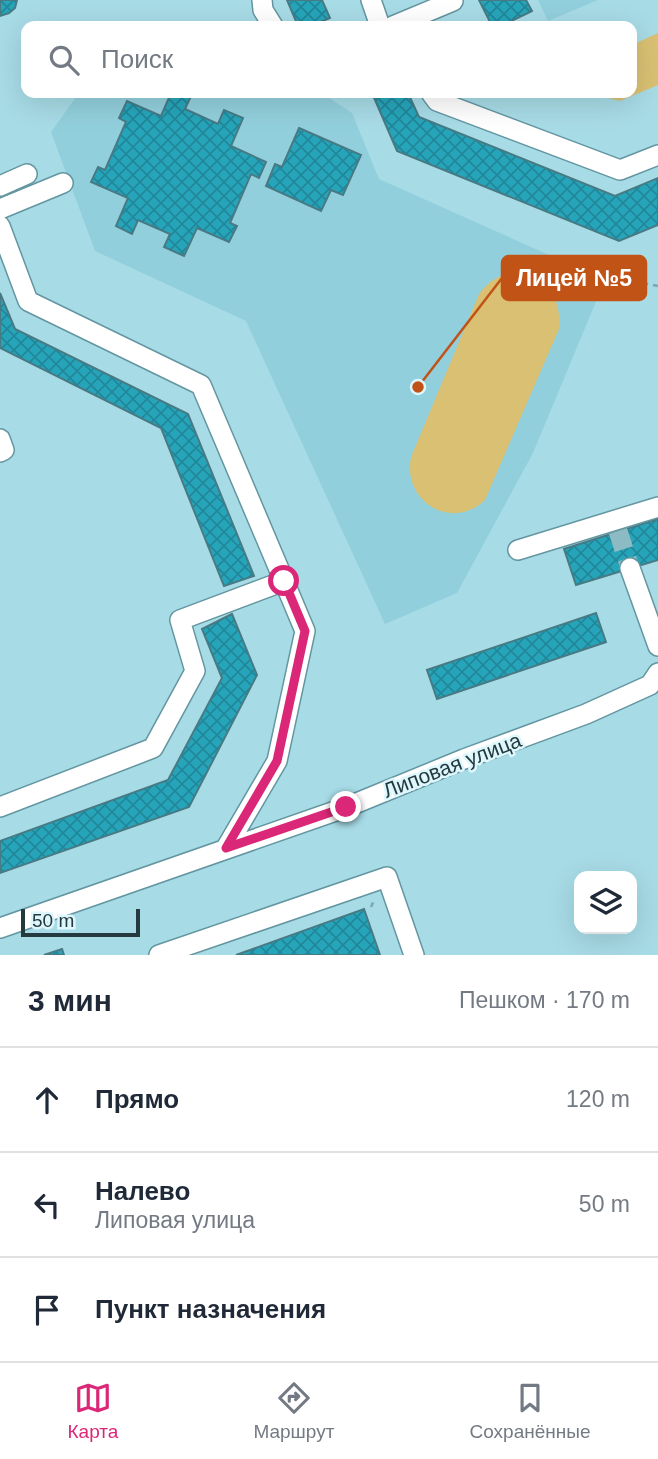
<!DOCTYPE html>
<html lang="ru">
<meta charset="utf-8">
<style>
:root{--surface:#fff;--page:#f6f6f7;--text:#1f2937;--muted:#747a83;--line:#e0e1e3;--accent:#db2777}
body{margin:0;font-family:Helvetica,sans-serif;background:var(--page);color:var(--text)}
.controls{position:absolute;right:21px;bottom:21px;display:grid;overflow:hidden;border-radius:14px;box-shadow:0 7px 28px #0002}
.controls button{width:63px;height:63px;display:grid;place-items:center;padding:0;border:0;border-bottom:2px solid var(--line);background:var(--surface);color:var(--text);font:35px sans-serif}
.scale{position:absolute;left:21px;bottom:18px;width:119px;box-sizing:border-box;padding-left:7px;border:4px solid #243a3e;border-top:0;font-size:19px;line-height:24px;white-space:nowrap;color:#243a3e;-webkit-text-stroke:5px #ddf7fd;paint-order:stroke}
.stop{position:absolute;width:21px;height:21px;margin:-16px;border:5px solid #db2777;border-radius:50%;background:#fff}
.stop.end{background:#db2777;border-color:#fff;box-shadow:0 2px 7px #0008}
.list{margin:0;padding:0;list-style:none}
h2{display:flex;justify-content:space-between;align-items:center;height:91px;margin:0;padding:0 28px;font-size:30px}
h2 small{font-size:23px;font-weight:400;color:var(--muted)}
.list li{display:grid;grid-template-columns:46px 1fr auto;gap:21px;align-items:center;box-sizing:border-box;height:105px;padding:0 28px;border-top:2px solid var(--line)}
.list b{display:block;font-size:26px;white-space:nowrap}
.list p{margin:0;font-size:23px;white-space:nowrap;color:var(--muted)}
.list em{font-size:23px;font-style:normal;color:var(--muted)}
.icon{flex:none;width:38px;height:38px;fill:none;stroke:currentColor;stroke-width:2;stroke-linecap:round;stroke-linejoin:round}
.map{position:relative;flex:none;width:658px;height:955px;overflow:hidden}
.search{position:absolute;background:var(--surface);box-shadow:0 7px 28px #0002;left:21px;right:21px;top:21px;height:77px;display:flex;align-items:center;gap:18px;box-sizing:border-box;padding:0 24px;border-radius:14px;color:var(--muted);font-size:26px}
.sheet{height:406px;background:var(--surface)}
nav{display:flex;justify-content:space-around;align-items:center;box-sizing:border-box;height:98px;border-top:2px solid var(--line);background:var(--surface);font-size:19px;color:var(--muted)}
nav a{display:grid;justify-items:center;gap:4px}
nav .on{color:var(--accent)}
.map>svg:first-child{display:block}
.built{fill:#92cfdc}
.pitch{fill:#d9c073}
.building{fill:url(#building-cross-hatch);stroke:#487a84;stroke-width:2}
.lines{fill:none;stroke-linecap:round;stroke-linejoin:round}
.minor-tunnel{stroke:#8dbbc4;stroke-width:19;stroke-dasharray:19 10;stroke-linecap:butt}
.minor-casing{stroke:#6396a0;stroke-width:22}
.path{stroke:#7da7b0;stroke-width:2.5;stroke-dasharray:5 5;stroke-linecap:butt}
.minor{stroke:#fff;stroke-width:19}
.route{stroke:#db2777;stroke-width:9}
.labels{text-anchor:middle;dominant-baseline:central;stroke-width:5;stroke-linejoin:round;paint-order:stroke}
.street-label{font-size:21px;fill:#243a3e;stroke:#ddf7fd}
.leader{fill:none;stroke:#c15316;stroke-width:2.5}
.callout-dot{fill:#c15316;stroke:#ddf7fd;stroke-width:2.5}
.callout{fill:#c15316;stroke:#c15316;stroke-width:2.5}
.callout-label{font-size:23px;text-anchor:middle;font-weight:bold;fill:#fff}
</style>
<div class="map">
<svg width="658" height="955" viewBox="0 0 658 955">
<defs>
<pattern id="building-cross-hatch" width="8" height="8" patternUnits="userSpaceOnUse" patternTransform="scale(1.75)"><rect width="8" height="8" fill="#26a5ba"/><path d="M0 0l8 8M0 8l8-8" fill="none" stroke="#218799"/></pattern>
</defs>
<rect width="100%" height="100%" fill="#a7dbe6"/>
<path class="built" d="M538 0H598L548 21Z
M79 93H322L352 113 379 179 605 280 533 453 457 593 385 624 246 321 95 251 51 132Z"/>
<path class="pitch" d="M658 33V85L620 101 605 97 603 93H632V45Z
M515 272C547 275 562 299 559 329L485 500C451 532 402 501 411 457L479 294C489 281 499 275 515 272Z"/>
<path class="building" d="M0 0H17L15 8 9 13 0 16Z
M287 0H322L330 18 311 26H298Z
M479 0H526L532 11 501 26H492Z
M171 93H184L191 96 185 109 218 124 224 110 243 118 231 146 266 162 259 178 251 174 230 223 237 226 229 242 197 228 184 256 164 247 170 234 138 220 132 234 116 226 128 198 91 182 98 167 105 170 126 122 119 118 127 101 161 116Z
M372 93H408L419 117 615 196 658 178V225L619 241 397 151Z
M299 128 361 155 343 195 331 190 321 211 266 186 275 164 282 167Z
M0 293 15 329 188 414 254 576 224 586 161 428 0 348Z
M658 519V560L576 585 564 549Z
M596 613 606 642 437 699 427 670Z
M232 614 257 675 189 807 0 873V841L168 780 222 678 202 629Z
M364 909 380 955H236Z
M62 949 64 955H44Z"/>
<g class="lines">
<path class="minor-tunnel" d="M618 531 630 568"/>
<defs>
<path id="minor" d="M262 0 263 10 273 26
M371 0 380 26
M393 26 453 1
M431 93 437 101 620 170 658 155
M0 186 27 174
M0 209 63 183
M0 226 28 301 201 385 284 581 180 620 195 671 153 748 0 807
M0 439 4 450 0 452
M518 550 658 507
M630 568 658 646
M226 848 277 761 305 631 284 581
M0 928 347 807 464 759 586 714 650 685 658 673
M159 955 387 877 414 955"/>
</defs>
<use href="#minor" class="minor-casing"/>
<path class="path" d="M604 275 658 286
M371 907 375 898"/>
<use href="#minor" class="minor"/>
</g>
<g class="lines">
<path class="route" d="M284 581 305 631 277 761 226 848 346 807"/>
</g>
<g class="labels">
<g class="street-label">
<text transform="translate(452 765) rotate(-21)">Липовая улица</text>
</g>
</g>
<path class="leader" d="M418 387L502 278"/>
<circle class="callout-dot" cx="418" cy="387" r="7"/>
<rect class="callout" x="502" y="256" width="144" height="44" rx="7"/>
<g class="callout-label">
<text x="574" y="286">Лицей №5</text>
</g>
</svg>
<div class="controls">
<button><svg class="icon" aria-label="layers" viewBox="0 0 24 24"><path d="M12 4l9 5-9 5-9-5zM3 14l9 5 9-5"/></svg></button>
</div>
<div class="scale">50 m</div>
<div class="stop" style="left:284px;top:581px"></div>
<div class="stop end" style="left:346px;top:807px"></div>
<div class="search"><svg class="icon" aria-label="search" viewBox="0 0 24 24"><circle cx="10" cy="10" r="6"/><path d="M15 15l6 6"/></svg>Поиск</div>
</div>
<section class="sheet">
<h2>3 мин<small>Пешком · 170 m</small></h2>
<ul class="list">
<li><svg class="icon" aria-label="ahead" viewBox="0 0 24 24"><path d="M12 20V5M6 11l6-6 6 6"/></svg><div><b>Прямо</b></div><em>120 m</em></li>
<li><svg class="icon" aria-label="left" viewBox="0 0 24 24"><path d="M17 20v-9H6M10 6l-5 5 5 5"/></svg><div><b>Налево</b><p>Липовая улица</p></div><em>50 m</em></li>
<li><svg class="icon" aria-label="arrive" viewBox="0 0 24 24"><path d="M6 21V4h12l-3 4 3 4H6"/></svg><div><b>Пункт назначения</b></div></li>
</ul>
</section>
<nav>
<a class="on"><svg class="icon" aria-label="map" viewBox="0 0 24 24"><path d="M3 6l6-2 6 2 6-2v14l-6 2-6-2-6 2zM9 4v14M15 6v14"/></svg>Карта</a>
<a><svg class="icon" aria-label="directions" viewBox="0 0 24 24"><path d="M12 3l9 9-9 9-9-9zM9 14v-3h6M13 9l2 2-2 2"/></svg>Маршрут</a>
<a><svg class="icon" aria-label="saved" viewBox="0 0 24 24"><path d="M7 4h10v16l-5-4-5 4z"/></svg>Сохранённые</a>
</nav>
